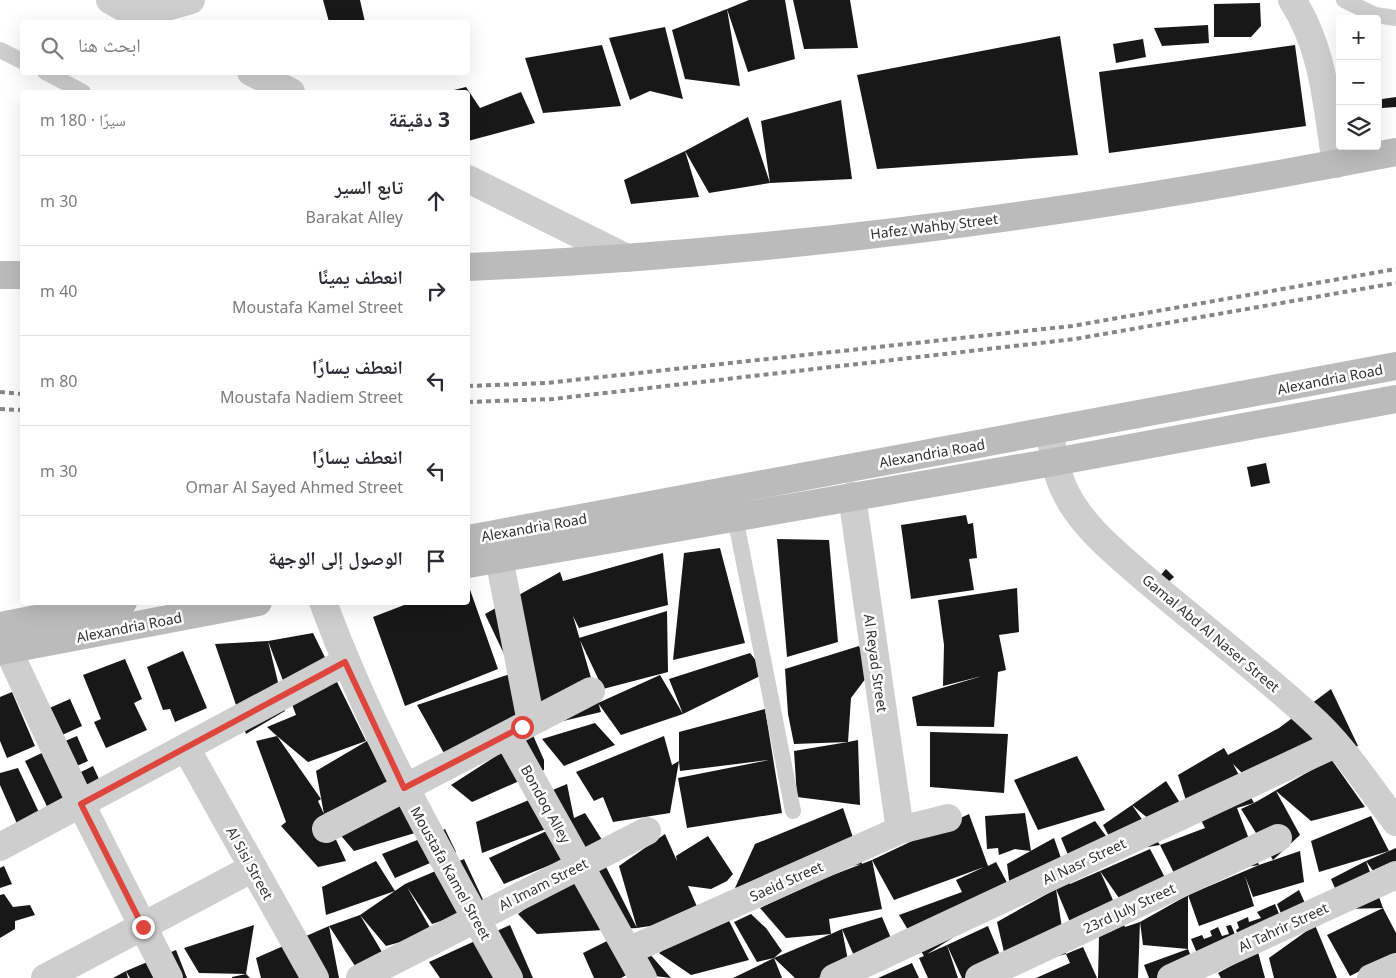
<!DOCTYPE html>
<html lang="ar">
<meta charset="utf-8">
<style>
:root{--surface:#fff;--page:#f7f7f7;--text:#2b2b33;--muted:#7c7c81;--line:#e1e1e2}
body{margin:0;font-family:"Noto Sans","Noto Naskh Arabic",sans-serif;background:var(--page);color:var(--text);direction:rtl}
.controls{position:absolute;right:15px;top:15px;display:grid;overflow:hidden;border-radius:5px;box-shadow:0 5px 20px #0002}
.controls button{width:45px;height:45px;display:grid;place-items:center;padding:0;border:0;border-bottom:1px solid var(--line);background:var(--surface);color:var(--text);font:25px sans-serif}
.stop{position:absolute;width:15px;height:15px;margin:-11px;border:4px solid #de453c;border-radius:50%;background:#fff}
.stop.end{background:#de453c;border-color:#fff;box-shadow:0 1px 5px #0008}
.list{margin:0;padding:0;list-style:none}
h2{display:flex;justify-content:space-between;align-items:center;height:65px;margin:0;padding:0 20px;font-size:21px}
h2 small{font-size:16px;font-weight:400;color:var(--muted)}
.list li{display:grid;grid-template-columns:32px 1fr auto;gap:15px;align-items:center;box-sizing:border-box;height:90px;padding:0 20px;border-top:1px solid var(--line)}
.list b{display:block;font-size:19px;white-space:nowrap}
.list p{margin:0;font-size:16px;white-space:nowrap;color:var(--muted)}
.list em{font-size:16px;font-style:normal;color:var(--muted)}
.icon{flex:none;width:28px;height:28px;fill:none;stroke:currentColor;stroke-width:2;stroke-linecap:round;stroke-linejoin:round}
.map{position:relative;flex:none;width:1396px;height:978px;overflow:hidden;direction:ltr}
.search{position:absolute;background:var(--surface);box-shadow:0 5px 20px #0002;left:20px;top:20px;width:450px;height:55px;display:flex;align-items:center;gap:12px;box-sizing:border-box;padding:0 18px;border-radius:5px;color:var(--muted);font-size:19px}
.panel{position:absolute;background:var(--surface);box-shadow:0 5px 20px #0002;left:20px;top:90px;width:450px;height:515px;border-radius:5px;direction:rtl}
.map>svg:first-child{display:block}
.building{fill:#181818}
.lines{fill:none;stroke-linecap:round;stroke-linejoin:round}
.service{stroke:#cecece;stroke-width:16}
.minor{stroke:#cecece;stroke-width:28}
.secondary{stroke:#bbb;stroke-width:28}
.rail{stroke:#868686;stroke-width:4;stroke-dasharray:5 4;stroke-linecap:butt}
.route{stroke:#de453c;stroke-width:6}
.labels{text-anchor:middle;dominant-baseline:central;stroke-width:5;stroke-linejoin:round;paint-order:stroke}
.street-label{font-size:14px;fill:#313131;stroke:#fff}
</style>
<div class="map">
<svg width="1396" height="978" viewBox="0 0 1396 978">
<rect width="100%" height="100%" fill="#fff"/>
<path class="building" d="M323 0H360L365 22H329Z
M749 0H785L795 59 748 72 727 9Z
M793 0H850L858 48 804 49Z
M1260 3 1261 26 1251 37H1214V4Z
M727 9 740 86 685 79 672 30Z
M1208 25 1209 43 1162 46 1154 28Z
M665 27 683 99 650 91 630 100 609 38Z
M1060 36 1078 155 877 169 857 75Z
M1143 39 1146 57 1116 63 1113 44Z
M602 45 621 106 543 113 525 58Z
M1295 45 1306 126 1109 153 1099 72Z
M466 87 480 108 521 92 535 123 468 141V92H446Z
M1396 97V107L1382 108V99Z
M841 100 852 179 770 183 709 193 685 151 748 117 770 183 761 121Z
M685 151 699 197 631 204 624 180Z
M1266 463 1270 483 1251 487 1247 467Z
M966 515 968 524 973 523 977 558 969 559 974 590 911 599 901 525Z
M777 539 829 540 838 642 787 657Z
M720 548 745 643 673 660 684 553Z
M663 553 668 605 579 628 573 616 601 712 538 727H522L445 755 417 705 513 673 485 614 560 572 563 581Z
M1166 569 1174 577 1166 584 1159 577Z
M468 584 498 669 405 706 373 617 412 602H468Z
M1017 588 1019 632 999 635 1006 670 998 672 994 727 917 726 912 697 982 676 943 686 944 645 938 600Z
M667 611 668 672 603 689 579 638Z
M313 633 366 741 308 762 277 736 321 799 318 801 324 814 316 771 367 741 415 833 354 851 326 818 385 786 324 814 346 861 318 867 281 826 286 822 256 741 277 736 267 727 296 715 268 641 285 711 246 734 215 644 268 641Z
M859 646 872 670 851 698 848 742 858 740 860 805 797 797 794 751 848 742 794 744 788 714 785 669Z
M183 651 207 708 175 722 170 709 163 710 147 667Z
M750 653 766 673 683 714 621 735 598 703 660 675 683 714 669 679Z
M125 659 142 699 134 703 147 730 106 748 94 722 101 719 83 675Z
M1331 689 1358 746 1304 766 1259 790 1233 764 1254 803 1331 759 1365 807 1311 821 1276 791 1300 835 1273 860 1241 809 1254 803 1237 808 1259 865 1300 851 1304 882 1253 897 1245 876 1254 906 1199 926 1188 895 1259 865 1226 870 1180 885 1160 845 1205 828 1201 820 1193 823 1178 775 1224 748 1228 755 1279 728Z
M12 692 35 746 7 758 0 741V697Z
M70 699 82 726 51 740 38 713Z
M765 709 782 813 687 828 678 778 769 760 680 771 679 761 670 813 613 822 603 797 594 801 576 772 664 736 672 765 679 761V732Z
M595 723 615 745 564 766 542 739Z
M930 732 1008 734 1004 793 930 787Z
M532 733 544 760V770L472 802 451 785Z
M77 736 88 761 70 769 58 744Z
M48 750 79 814 56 825 25 761Z
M1077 756 1105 810 1038 830 1014 780Z
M93 766 105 792 85 801 73 776Z
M18 768 44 823 22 835 0 785V773Z
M1166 781 1193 823 1162 830 1132 805Z
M567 784 574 818 585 813 604 843 504 884 489 858 570 820 482 853 476 822Z
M1132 805 1160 845 1118 852 1076 874 1061 838 1095 821 1117 851 1103 825Z
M843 808 862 864 735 888 755 844Z
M1025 813 1031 851 1015 849 999 855 998 848 987 849 985 816Z
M969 814 988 866 996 862 1010 888 976 923 927 954 947 945 988 926 1008 974 1002 978H962L947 945 958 978H928L919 958 924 956 899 915 962 892 956 880 984 867 894 900 872 860Z
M1371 816 1389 851 1319 872 1311 841Z
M445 829 456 852 395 878 382 854Z
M665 834 677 861 676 856 708 836 733 874 727 881 711 889 688 886 702 918 637 928 537 934 518 914 600 855 637 928 619 866Z
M1054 838 1070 884 1100 871 1125 927 1140 922 1188 895V949L1143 945 1140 922 1138 978H1098L1099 936 1115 930 1078 941 1056 889 1010 888 1007 864Z
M1396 848V890L1388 892 1366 861 1383 908 1344 909 1331 879 1366 861Z
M1150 849 1171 889 1131 915 1100 871Z
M464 859 486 906 432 924 407 887 433 933 386 946 360 915 385 957 357 969 329 926 360 915 405 884Z
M872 860 882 909 829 919 831 934 842 929 849 966 818 978H795L774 958 782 978H733L774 958 757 962 734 922 751 914 766 928 782 951 774 958 831 934 786 938 760 908 825 878Z
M376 861 395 891 326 915 322 887Z
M4 866 12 884 0 888V868Z
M1056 889 1066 954 1083 947 1097 978H1036L1070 963 1066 954 1017 967 1007 965 997 922Z
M1299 890 1315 925 1337 978H1274L1269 958 1315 925 1290 935 1277 904Z
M4 894 13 907 30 905 35 915 15 921V929L0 938V895Z
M1275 904 1286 931 1258 952 1265 978H1221L1218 973 1251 955 1244 949 1236 930 1239 928 1237 922 1248 917 1249 922 1261 918 1257 912Z
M1383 908 1396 933V953L1350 976 1327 935Z
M723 909 749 960 691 975 659 953Z
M882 917 893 943 855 958 842 929Z
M254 925 246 974 199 973 184 948Z
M510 925 533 978H440L429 962Z
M1231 925 1243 954 1204 970 1191 939 1202 935 1204 939 1212 936 1210 931 1218 927 1222 936 1229 934 1226 926Z
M329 926 339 978H261L256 958Z
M632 934 671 978 630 973 621 978H594L583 953 607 941Z
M1188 949 1197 971 1183 978H1149L1144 965Z
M176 950 187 978H130L126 971 128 978H113L126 971Z
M912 963 919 978H878Z
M246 974 250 978H232V977Z"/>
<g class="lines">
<path class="service" d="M1344 0 1375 15 1396 18
M0 50 22 61
M45 72 83 92
M735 517 793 811"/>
<path class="minor" d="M110 0 149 22
M1292 0C1324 48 1327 108 1336 164
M135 16 191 0
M251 72 291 92
M468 179 627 258
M1050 432C1053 451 1055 469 1063 487 1080 526 1118 555 1149 582 1202 627 1258 670 1309 716 1343 746 1369 787 1396 822
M852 496 900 830
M499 558 531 722
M323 602C372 735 441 856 509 978
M8 650 81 804 169 978
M507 735 643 978
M186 748 315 978
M326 829 591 691
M0 847 345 662
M628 951 900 830 948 818
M45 978 253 868
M360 978 647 831
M834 978 1335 744
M979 978 1278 838
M1171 978 1396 875
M1371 978 1396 967"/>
<path class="secondary" d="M468 267C779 254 1090 212 1396 152
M0 275H22
M468 539 1396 366
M468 564 1054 462 1396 399
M0 626 123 602
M0 651 258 602"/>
<path class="rail" d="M468 386 546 383 1072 326 1396 269
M0 392 22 394
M468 402 553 399 1075 339 1396 283
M0 409 22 410"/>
</g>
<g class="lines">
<path class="route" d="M143 927 81 804 345 662 404 788 522 727"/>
</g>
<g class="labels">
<g class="street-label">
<text transform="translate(934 226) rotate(-7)">Hafez Wahby Street</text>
<text transform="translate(1330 379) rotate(-11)">Alexandria Road</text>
<text transform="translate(932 453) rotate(-10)">Alexandria Road</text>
<text transform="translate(534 527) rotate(-10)">Alexandria Road</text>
<text transform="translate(129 627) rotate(-11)">Alexandria Road</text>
<text transform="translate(1211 633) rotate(40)">Gamal Abd Al Naser Street</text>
<text transform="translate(876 663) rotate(82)">Al Reyad Street</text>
<text transform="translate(546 804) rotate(61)">Bondoq Alley</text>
<text transform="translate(1084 861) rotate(-25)">Al Nasr Street</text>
<text transform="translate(250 863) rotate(61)">Al Sisi Street</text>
<text transform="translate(451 873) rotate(61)">Moustafa Kamel Street</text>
<text transform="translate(786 881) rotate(-24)">Saeid Street</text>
<text transform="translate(543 884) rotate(-27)">Al Imam Street</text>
<text transform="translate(1129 908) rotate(-25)">23rd July Street</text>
<text transform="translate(1283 927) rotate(-25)">Al Tahrir Street</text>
</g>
</g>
</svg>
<div class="controls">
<button>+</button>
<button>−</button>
<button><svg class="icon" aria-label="layers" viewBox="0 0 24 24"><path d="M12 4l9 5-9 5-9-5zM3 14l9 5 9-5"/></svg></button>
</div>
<div class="stop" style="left:522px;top:727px"></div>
<div class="stop end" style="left:143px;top:927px"></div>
<div class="search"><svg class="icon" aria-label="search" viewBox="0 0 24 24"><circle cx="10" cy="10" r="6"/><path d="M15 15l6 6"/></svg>ابحث هنا</div>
<section class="panel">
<h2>3 دقيقة<small>سيرًا · 180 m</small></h2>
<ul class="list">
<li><svg class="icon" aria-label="ahead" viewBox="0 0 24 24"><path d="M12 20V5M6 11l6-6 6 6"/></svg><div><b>تابع السير</b><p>Barakat Alley</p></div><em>30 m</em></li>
<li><svg class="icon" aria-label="right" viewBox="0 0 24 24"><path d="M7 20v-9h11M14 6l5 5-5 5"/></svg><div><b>انعطف يمينًا</b><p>Moustafa Kamel Street</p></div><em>40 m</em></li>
<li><svg class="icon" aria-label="left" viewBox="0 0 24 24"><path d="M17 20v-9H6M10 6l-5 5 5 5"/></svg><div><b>انعطف يسارًا</b><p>Moustafa Nadiem Street</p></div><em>80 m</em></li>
<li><svg class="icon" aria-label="left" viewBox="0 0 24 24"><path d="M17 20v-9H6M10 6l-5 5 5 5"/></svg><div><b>انعطف يسارًا</b><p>Omar Al Sayed Ahmed Street</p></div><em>30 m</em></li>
<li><svg class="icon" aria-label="arrive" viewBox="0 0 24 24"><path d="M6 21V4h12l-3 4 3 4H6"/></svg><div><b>الوصول إلى الوجهة</b></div></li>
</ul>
</section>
</div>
